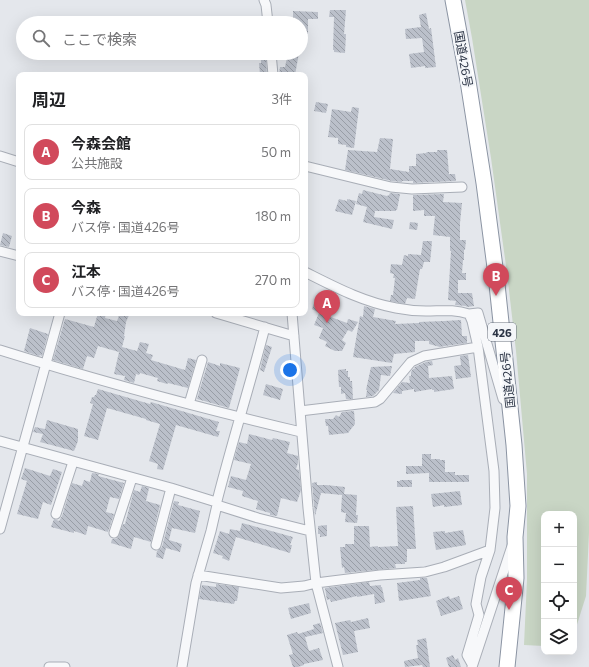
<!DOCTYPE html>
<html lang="ja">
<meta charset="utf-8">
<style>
:root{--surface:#fff;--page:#f2f2f2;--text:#202124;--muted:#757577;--line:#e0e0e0;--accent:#d1495b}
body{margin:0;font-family:Commissioner,"Noto Sans JP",sans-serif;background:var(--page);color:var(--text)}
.controls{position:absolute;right:12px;bottom:12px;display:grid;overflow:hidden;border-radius:8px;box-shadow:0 4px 16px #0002}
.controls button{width:36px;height:36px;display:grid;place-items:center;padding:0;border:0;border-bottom:1px solid var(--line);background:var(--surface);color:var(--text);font:20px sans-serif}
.you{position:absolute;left:290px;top:370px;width:14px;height:14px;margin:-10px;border:3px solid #fff;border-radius:50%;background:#1a73e8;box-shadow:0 0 0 6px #1a73e833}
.badge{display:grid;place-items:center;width:26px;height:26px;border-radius:50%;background:var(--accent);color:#fff;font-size:13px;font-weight:700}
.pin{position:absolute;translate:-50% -33px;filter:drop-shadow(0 1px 2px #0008)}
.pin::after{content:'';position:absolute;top:21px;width:14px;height:12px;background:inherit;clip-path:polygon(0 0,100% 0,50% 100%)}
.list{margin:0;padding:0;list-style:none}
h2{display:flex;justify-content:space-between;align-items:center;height:52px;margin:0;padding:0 16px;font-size:17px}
h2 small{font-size:13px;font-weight:400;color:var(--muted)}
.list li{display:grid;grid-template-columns:26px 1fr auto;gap:12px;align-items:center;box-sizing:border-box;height:56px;margin:0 8px 8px;padding:0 8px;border:1px solid var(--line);border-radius:8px}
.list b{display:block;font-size:15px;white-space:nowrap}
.list p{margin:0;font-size:13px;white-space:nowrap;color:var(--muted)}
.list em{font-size:13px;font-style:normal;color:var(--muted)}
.icon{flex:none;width:22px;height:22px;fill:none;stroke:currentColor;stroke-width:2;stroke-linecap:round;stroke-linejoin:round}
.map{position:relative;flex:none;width:589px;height:667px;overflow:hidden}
.search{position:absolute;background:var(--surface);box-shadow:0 4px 16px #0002;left:16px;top:16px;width:292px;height:44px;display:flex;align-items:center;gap:10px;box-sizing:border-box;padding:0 14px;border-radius:22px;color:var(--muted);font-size:15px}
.panel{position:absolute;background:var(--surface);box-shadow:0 4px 16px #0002;left:16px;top:72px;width:292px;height:244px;border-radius:8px}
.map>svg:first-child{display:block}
.green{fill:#c9d6c5}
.building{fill:url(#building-back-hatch)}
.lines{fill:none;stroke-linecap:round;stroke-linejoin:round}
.minor-casing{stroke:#a9aeb7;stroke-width:11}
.trunk-casing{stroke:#8b94a3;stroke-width:17}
.minor{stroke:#f7f8fa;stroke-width:9}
.trunk{stroke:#fff;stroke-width:15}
.labels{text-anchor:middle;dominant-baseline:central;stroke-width:4;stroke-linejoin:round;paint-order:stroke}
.shield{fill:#f4f6f9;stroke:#676e7b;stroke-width:1}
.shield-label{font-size:11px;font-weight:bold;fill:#2b3445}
.street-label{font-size:12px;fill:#2b3445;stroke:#f4f6f9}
</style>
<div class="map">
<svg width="589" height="667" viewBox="0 0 589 667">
<defs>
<pattern id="building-back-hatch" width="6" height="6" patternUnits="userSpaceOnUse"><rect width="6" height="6" fill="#bbc0ca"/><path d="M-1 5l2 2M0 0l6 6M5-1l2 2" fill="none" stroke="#989da6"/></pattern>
</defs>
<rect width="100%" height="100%" fill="#e4e7ec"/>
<path class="green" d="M465 0H589V533L586 596 574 634V514H544V646L524 645 527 579V474L516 351 507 273 491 158 472 38Z"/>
<path class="building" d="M330 10H346L344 34H346L345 53 334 52V50H333L334 17H329Z
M293 11 318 12V19H308V34H301V23H293Z
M426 13 429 29 431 28 436 67 425 68V66L411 68 409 54 424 52 422 38 406 39 405 29 421 27 419 15Z
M288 53H299L295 75 279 74 280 67H285Z
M261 60H266L267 75H260L259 63H261Z
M316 102 328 104 326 113 314 111Z
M352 107 359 108 354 148 346 147V145L338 144V138L328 137 332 109 351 112Z
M380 138 393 139 390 169 409 172V166H416V154L427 153 426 152H437V150H447L449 174H455L456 181 413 183V181H402V182L392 181 345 170 348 150 377 152Z
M363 190 387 196 389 195 390 193 400 194 397 210H396V211H375L374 217 394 220 392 229 363 222 367 207 356 204 359 193 362 194Z
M444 194 443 202 462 203 460 223V240H466L465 250H464V260H463L462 273H466V280H458V293H472L474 306 467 307 466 306 455 305 456 301 448 300 451 251H450V237L433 235 435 216H424V210L413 211V195Z
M339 199 347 201V199L356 201 352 215 335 211Z
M410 222 418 223 417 230 409 229Z
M3 233 12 236 9 247 0 245Z
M423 241H432L431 253 430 262H424L422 269H420L415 299 407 298 405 304 390 301 391 295H393L395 278H393L394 274 390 273 391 264 402 265 404 255 408 256V254L421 255Z
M330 291 336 294 331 306 332 307 328 316 347 323 348 319 358 322 352 332 348 330 342 340 346 343 342 351H335L325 346 327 342 319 338 323 328 314 325 319 313 312 309 314 303H316L318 299 325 302Z
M364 306 375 309 373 317 396 321 395 324 419 323V322L444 321 461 320 462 336H467V343L445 346 440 347 429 344V341H415V352L394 354 392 363 353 357 360 316 363 317Z
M98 313H106L105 318 117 321 120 313H130L126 322 124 336H125L122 347 137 351 140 342 149 344 146 353 153 355 151 360 185 370 188 358 196 360 188 388 168 383 167 384 157 381 158 378 140 373 139 375 136 374 134 383 124 380 125 376 114 374 119 352 98 346 94 358 87 356 83 369 53 360 65 319 94 327Z
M30 328 48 334 42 356 40 355 39 356 24 351Z
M266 345 272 347 264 372 260 370Z
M468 355 471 377 456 379 454 366 461 365 460 356Z
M432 361 433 365 428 366 429 378 452 376 454 389 434 392V390H432V389L414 392V389L402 391V394L393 393 402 382 410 383 409 376H411V372L413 369 416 368H414L415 367 426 362Z
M208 362 220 366V363L240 368 229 408 197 399Z
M392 366 390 376 381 375 379 390 373 396 366 397 367 390H366L371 367Z
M346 369V371H348V377H350V381H352L353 399H346L345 393 341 394V387H339L338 370Z
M266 384 283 389 280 400 263 395Z
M98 389 150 404 151 402 219 422 216 431H220L218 437 176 425 163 470 157 469 158 464 149 461 160 424 146 420V419L107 408 98 440 84 436 93 404 90 403 92 397H94L95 395H96Z
M354 411 355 424 348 433 329 435 328 426H326L325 419H333L336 415 339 417 342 412Z
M47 420 78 429V441L74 451 40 442 43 434 33 432 35 427 45 429Z
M249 434 272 440 273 438 290 442 287 453 298 456V463L296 469 299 470 301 490 297 502 281 498 277 516 270 515V513L256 509 258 501 242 496 243 491 228 487 231 476 246 480 251 464 234 460 239 442 247 444Z
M422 454H431V459H440V460H445V472H455V475H469V482H429V473L406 474V466H422Z
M25 468 50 476 53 469 62 472 51 505 43 502 38 519 17 514 27 481 21 479Z
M92 473 99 474 98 476 124 483 119 499 110 497 106 512 114 514 108 532 88 526 86 535 74 531V533L51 527 54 519 59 521 62 516 72 483 82 486 84 480 90 482Z
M400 480H412V487H397V481H400Z
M317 482V485H326L345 487 344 494 357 495 356 515H358L357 523 345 522 346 513 341 512 342 495 321 493 315 516 312 483Z
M142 486 149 488 146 501 160 505 151 542 134 537 131 549 111 543 112 539H116L118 537 123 524H125L134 490 140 492Z
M460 491 462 505 444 507V505L433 507 431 494Z
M174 501 179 502 178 505 200 511 195 533 172 528 169 540 182 544 180 552 166 548 163 559 156 557 157 551 160 549 162 547Z
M413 506 416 549H407V562H405V564H395L396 568 345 573 344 567 342 568 340 547H345V544H354V526H369L370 547 378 546V547L398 546 396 507Z
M242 523 293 537 290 545H292L290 553 236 537 229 561 222 558 223 556 213 553 220 531 229 534 230 529 240 531Z
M327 525V536L320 537V534H318V526Z
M463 530 466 545 436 550 433 532 445 531V533Z
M420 578H427L431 596 399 601 397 583 420 580Z
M369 582 370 586 381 585V587H382L385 602 375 604 374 594 357 597V596L331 602 330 599 327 600 325 588Z
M216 584 239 587 237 601H235L234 604 199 599 202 585 216 587Z
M449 596 450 599 459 596 463 609 441 616 436 601Z
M309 603 311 613 291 619 288 608Z
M368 618 370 628 354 631 358 652 343 655 335 623 350 620 351 622Z
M320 623 323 633 305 637 309 651 319 648 323 660 304 664V665L298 667H293L289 655 293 654 287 635 297 632 298 634 314 629 313 625Z
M426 638 430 667H423L422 665 405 667 404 661 418 658 416 645H418L417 640Z
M453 655 455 660 458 658 461 667H449L446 658Z"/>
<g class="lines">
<defs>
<path id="minor" d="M264 0 266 5 268 23
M271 53 273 75
M0 156 19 162
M305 166 391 187 412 189 462 187
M0 251 19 256
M305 272C335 287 363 302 396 308 406 310 417 311 426 311 442 311 453 309 469 314L472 321 478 347 494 471 495 508 490 550 481 577 476 604 479 615 467 655 472 664
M216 313 294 336
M292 313 308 508 316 583 338 667
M469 314 478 313 503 399 507 402
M0 350C99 381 200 408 301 432
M189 404 202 360
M300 411 375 402 380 399 411 362 424 356 478 347
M0 441 171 488 216 502
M217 505 258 518 310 531
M56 514 73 462
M0 529 60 313
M114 533 132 478
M156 545 171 488
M198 575 281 588 304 586 316 583 380 575 425 572 444 567 490 550
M49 667H65
M182 667 196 583 211 531 217 505V501C232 442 250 385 265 327
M472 667 512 546"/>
<path id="trunk" d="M453 0 468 81 484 183 496 275 514 445 518 506 515 537 516 578 507 667"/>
</defs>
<use href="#minor" class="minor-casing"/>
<use href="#trunk" class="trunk-casing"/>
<use href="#minor" class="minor"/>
<use href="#trunk" class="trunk"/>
</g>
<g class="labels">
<rect class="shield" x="488" y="323" width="28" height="18" rx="3"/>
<g class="shield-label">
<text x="502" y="332">426</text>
</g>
<g class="street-label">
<text transform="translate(464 59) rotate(80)">国道426号</text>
<text transform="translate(507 380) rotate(-96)">国道426号</text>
</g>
</g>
</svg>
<div class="controls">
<button>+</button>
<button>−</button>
<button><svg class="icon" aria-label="locate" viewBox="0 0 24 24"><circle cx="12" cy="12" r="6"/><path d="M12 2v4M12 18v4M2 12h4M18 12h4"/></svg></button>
<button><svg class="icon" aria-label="layers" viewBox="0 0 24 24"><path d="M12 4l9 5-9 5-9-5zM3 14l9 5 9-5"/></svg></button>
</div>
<div class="you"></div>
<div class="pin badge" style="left:327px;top:323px">A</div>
<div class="pin badge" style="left:496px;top:296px">B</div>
<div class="pin badge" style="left:509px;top:610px">C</div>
<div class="search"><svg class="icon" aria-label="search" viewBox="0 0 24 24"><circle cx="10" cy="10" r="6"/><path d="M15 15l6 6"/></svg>ここで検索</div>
<section class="panel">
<h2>周辺<small>3件</small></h2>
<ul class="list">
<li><span class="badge">A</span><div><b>今森会館</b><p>公共施設</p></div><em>50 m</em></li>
<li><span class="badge">B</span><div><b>今森</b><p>バス停 · 国道426号</p></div><em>180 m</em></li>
<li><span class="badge">C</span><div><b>江本</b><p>バス停 · 国道426号</p></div><em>270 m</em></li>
</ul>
</section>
</div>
